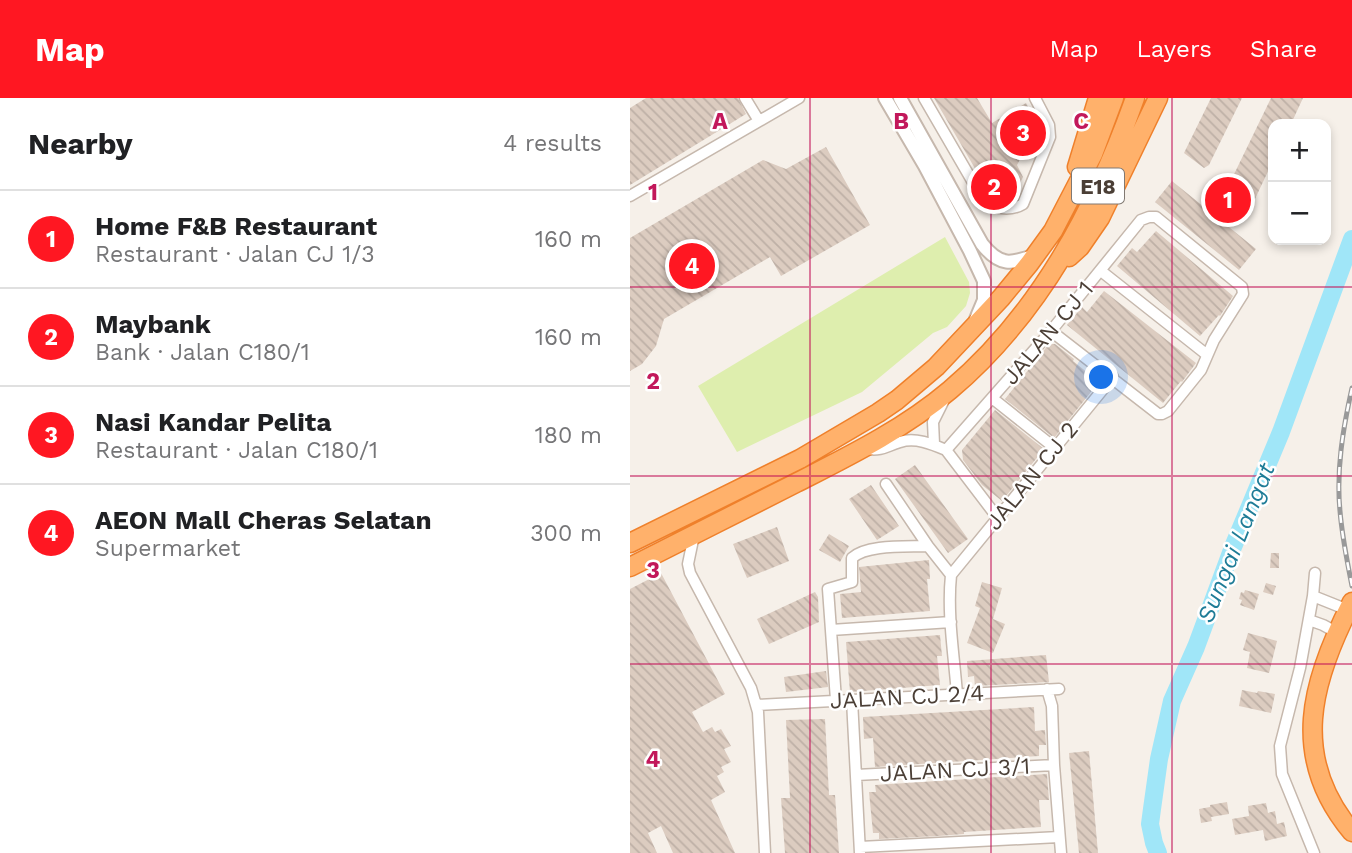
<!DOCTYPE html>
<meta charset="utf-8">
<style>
:root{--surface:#fff;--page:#f6f6f6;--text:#202124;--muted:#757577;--line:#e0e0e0;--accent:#ff1722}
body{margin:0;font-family:"Work Sans",sans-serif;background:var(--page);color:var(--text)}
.controls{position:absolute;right:21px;top:21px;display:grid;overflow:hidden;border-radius:14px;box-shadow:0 4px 10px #0003}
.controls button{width:63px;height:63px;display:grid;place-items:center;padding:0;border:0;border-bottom:2px solid var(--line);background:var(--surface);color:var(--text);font:35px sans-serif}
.you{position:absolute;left:472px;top:280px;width:24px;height:24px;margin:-18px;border:5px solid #fff;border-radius:50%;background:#1a73e8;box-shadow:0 0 0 10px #1a73e833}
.badge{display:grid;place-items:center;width:46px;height:46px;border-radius:50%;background:var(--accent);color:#fff;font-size:23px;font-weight:700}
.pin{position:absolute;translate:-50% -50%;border:4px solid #fff;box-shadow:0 2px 7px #0006}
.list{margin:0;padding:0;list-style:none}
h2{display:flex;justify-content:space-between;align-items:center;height:91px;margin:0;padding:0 28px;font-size:30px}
h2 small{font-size:23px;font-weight:400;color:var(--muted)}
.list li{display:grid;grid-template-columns:46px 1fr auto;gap:21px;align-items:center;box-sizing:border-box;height:98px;padding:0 28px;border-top:2px solid var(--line)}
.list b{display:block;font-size:26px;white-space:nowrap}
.list p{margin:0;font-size:23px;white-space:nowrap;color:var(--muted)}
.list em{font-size:23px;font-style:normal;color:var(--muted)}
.map{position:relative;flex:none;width:722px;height:755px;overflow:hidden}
header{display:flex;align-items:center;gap:42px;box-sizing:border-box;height:98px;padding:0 35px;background:var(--accent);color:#fff}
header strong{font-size:33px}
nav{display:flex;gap:38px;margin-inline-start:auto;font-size:24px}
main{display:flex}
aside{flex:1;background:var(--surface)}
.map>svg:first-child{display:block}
.green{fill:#deeeae}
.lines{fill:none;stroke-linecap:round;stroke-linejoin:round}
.river{stroke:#a0e6f8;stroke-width:18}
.building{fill:url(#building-back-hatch)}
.minor-casing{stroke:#c6b8ad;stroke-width:13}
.tertiary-casing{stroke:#c6b8ad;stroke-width:16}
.motorway-casing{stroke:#ef802b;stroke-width:21}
.minor{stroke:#fff;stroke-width:10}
.tertiary{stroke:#fff;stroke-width:12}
.motorway{stroke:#ffb16b;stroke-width:18}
.rail-casing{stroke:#999;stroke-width:5}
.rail{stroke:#fff;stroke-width:2.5;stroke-dasharray:8;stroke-linecap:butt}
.grid{fill:none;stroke:#c2185b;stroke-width:2;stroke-opacity:0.55}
.labels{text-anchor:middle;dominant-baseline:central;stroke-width:5;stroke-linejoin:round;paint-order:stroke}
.shield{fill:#fff;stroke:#817972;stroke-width:2}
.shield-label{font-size:21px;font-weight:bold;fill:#4b3f36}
.street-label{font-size:23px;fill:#4b3f36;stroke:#fff}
.water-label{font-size:24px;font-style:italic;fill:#1e7c97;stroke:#fff}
.grid-label{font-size:23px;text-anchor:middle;font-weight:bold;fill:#c2185b;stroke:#fff;stroke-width:5;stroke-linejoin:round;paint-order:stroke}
</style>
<header>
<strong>Map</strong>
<nav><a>Map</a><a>Layers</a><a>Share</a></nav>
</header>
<main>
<aside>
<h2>Nearby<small>4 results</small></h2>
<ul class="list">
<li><span class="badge">1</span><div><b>Home F&amp;B Restaurant</b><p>Restaurant · Jalan CJ 1/3</p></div><em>160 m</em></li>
<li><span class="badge">2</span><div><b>Maybank</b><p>Bank · Jalan C180/1</p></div><em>160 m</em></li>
<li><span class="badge">3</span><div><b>Nasi Kandar Pelita</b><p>Restaurant · Jalan C180/1</p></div><em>180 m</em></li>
<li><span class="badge">4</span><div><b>AEON Mall Cheras Selatan</b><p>Supermarket</p></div><em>300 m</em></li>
</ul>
</aside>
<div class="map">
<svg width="722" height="755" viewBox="0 0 722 755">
<defs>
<pattern id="building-back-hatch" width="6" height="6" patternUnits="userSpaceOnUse" patternTransform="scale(1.75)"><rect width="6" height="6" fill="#dcccc0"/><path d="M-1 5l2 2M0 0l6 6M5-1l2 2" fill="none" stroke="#beb0a6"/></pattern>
</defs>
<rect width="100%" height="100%" fill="#f6f0e9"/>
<path class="green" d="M315 139 339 184 340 195 336 208 317 229 303 235 232 294 107 354 68 288Z"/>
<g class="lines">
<path class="river" d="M528 755 524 745 520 726 522 711 529 661 542 603 566 549 603 449 651 334 722 141"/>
</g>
<path class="building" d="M16 0H108L116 16 0 87V10Z
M304 0H347L362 25 396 5 408 27 387 67 393 79 384 97 361 98Z
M581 0H612L579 67 574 70 554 55Z
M641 0H673L661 26H643V63L615 122 591 103Z
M196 49 240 127 151 178 140 159 34 221 26 248 12 266 0 273V140L133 62 156 71Z
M542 83 626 151 609 172 525 104Z
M526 133 603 198 590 218 589 217 570 238 487 168 502 150 507 154Z
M474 193 566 265 552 284 551 283 533 305 437 227 452 209 457 214Z
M419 246H425L444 261 443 263 469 284 424 340 375 301Z
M365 312 414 351 372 403 352 387 333 362 332 352Z
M285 367 338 441 318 455 265 381Z
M241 387 269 428 247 442 219 401Z
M147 429 159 463 117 480 103 446Z
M199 436 219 448 210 464 189 452Z
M641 455H649V470H640Z
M299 462 300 481H297L300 513 212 520 210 496 231 494 229 469Z
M31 475 95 596 62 614 73 634 82 629 85 634 91 631 101 648 94 651 101 664 91 669 94 674 87 678 95 694 81 702 105 755H43L31 728 18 735 27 755H0V491Z
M352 484 372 490 363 521 375 526 363 555 337 545 350 510 345 508Z
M636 485 646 488 643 497 633 494Z
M615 492 629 496 624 512 610 507 612 502 609 501 611 494 614 495Z
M185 494 188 499 189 524 139 546 127 521Z
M618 535 647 543 639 575 617 570 620 554 613 552Z
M310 537 312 558H307L310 587 220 594 216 544Z
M416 557 419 584 345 588 344 578 338 579 337 563Z
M196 573 198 589 156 594 154 579Z
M612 592 627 595 628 593 645 596 641 615 609 608Z
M404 609 405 633 415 632 416 647H409V658L245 669 243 640 234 641 233 619Z
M195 621 199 697H205L209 755H155L151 700H160L156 622Z
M459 653 468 755H449L439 655Z
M417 676 419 702H409L411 729 334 734V736L308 738 249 741V735H243L239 694H246L245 687Z
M597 704 599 716 581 719 582 723 571 725 569 711 580 709V707Z
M636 705 638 715 645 713 647 726 654 724 657 738 635 743 633 732 605 737 602 721 619 718 618 708Z"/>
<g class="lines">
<defs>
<path id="minor" d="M115 0 129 23
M294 0 355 105C366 111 382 113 393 106L420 39 419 27 405 0
M0 98 169 0
M471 173 576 256
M362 300 425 350
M304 346 303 324 313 304
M237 351C253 353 256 348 270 344 285 339 302 346 316 352L367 419
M316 352 421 233 511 122 519 119H526L612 189 613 196 584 242 571 272 538 313 532 316H528L421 233
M256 386 298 448 321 477C317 516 324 557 327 596
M64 437 58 466 60 475 121 590 128 614 135 755
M321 477 483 279
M683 498 718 512
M679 522 693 527 706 534
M201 532 321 524
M417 591 422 608 424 667 431 755
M206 602 198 491 222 484V460C237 446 277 449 298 448
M222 602 230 755
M126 607 429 591
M226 677 424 667
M230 749 429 739
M684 755 652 676 650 648 670 570 683 498 685 475"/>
<path id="tertiary" d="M255 0 295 68 340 153 354 183V202L346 221
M270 0 352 146C370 169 381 166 406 157"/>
<path id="motorway" d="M447 69 468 0
M439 159 450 149 470 120 528 0
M0 445 170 361 248 315 267 302 306 269 371 200 399 166 423 133 463 56 484 0
M0 469C55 441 111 413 166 385 219 358 274 331 320 292 410 216 466 110 505 0
M722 504C681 583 659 659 722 734"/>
</defs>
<use href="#minor" class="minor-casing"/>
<use href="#tertiary" class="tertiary-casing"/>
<use href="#motorway" class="motorway-casing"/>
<use href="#minor" class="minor"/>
<use href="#tertiary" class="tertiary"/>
<use href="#motorway" class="motorway"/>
<defs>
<path id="rail" d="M722 290C713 330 706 372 710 413 712 438 717 463 722 488"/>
</defs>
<use href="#rail" class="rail-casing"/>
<use href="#rail" class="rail"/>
</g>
<path class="grid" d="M180 0V755M361 0V755M542 0V755M0 189H722M0 378H722M0 566H722"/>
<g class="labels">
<rect class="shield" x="442" y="70.5" width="52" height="35" rx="5"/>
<g class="shield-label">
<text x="468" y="88">E18</text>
</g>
<g class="street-label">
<text transform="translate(418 235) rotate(-50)">JALAN CJ 1</text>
<text transform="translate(402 378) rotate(-51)">JALAN CJ 2</text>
<text transform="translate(277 599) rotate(-3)">JALAN CJ 2/4</text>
<text transform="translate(325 672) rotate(-3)">JALAN CJ 3/1</text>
</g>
<g class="water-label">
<text transform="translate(606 445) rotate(-68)">Sungai Langat</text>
</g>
</g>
<g class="grid-label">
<text x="90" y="31">A</text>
<text x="271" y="31">B</text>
<text x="451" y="31">C</text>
<text x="23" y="102">1</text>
<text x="23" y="291">2</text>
<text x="23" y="480">3</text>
<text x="23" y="669">4</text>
</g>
</svg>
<div class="controls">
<button>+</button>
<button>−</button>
</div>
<div class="you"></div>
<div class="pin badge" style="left:598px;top:102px">1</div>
<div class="pin badge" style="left:364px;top:89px">2</div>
<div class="pin badge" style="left:393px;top:35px">3</div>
<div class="pin badge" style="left:62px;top:168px">4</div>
</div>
</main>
